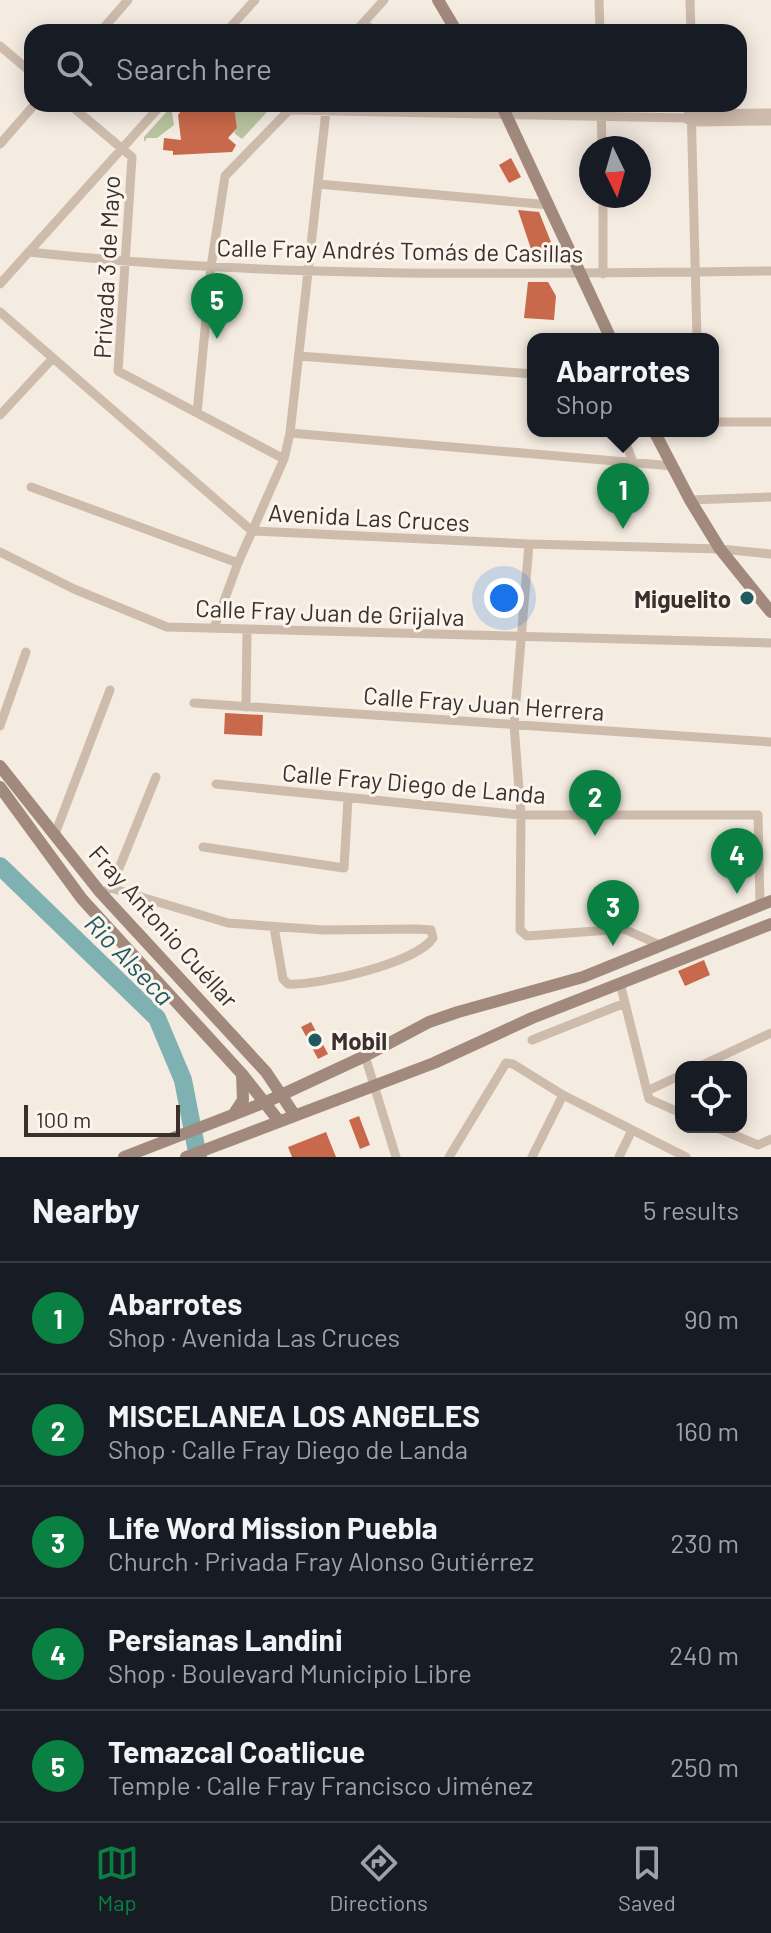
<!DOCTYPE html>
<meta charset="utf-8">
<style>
:root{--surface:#171b24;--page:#20242c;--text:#f1f3f6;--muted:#9ea1a6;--line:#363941;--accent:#0b8043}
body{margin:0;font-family:Barlow,sans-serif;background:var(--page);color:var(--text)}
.controls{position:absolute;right:24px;bottom:24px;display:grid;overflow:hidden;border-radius:16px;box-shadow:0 4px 20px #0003}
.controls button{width:72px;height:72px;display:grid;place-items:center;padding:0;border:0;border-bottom:2px solid var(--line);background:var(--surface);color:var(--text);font:40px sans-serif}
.compass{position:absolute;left:579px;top:136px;width:72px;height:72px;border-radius:50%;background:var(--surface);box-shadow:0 4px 20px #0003;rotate:175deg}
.scale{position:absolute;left:24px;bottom:20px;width:156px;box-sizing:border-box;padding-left:8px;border:4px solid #3b302b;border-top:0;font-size:22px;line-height:28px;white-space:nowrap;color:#3b302b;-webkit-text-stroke:6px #fbf5ee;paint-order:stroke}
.you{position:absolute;left:504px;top:598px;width:28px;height:28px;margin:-20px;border:6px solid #fff;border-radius:50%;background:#1a73e8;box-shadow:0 0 0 12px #1a73e833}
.badge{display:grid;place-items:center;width:52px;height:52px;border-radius:50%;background:var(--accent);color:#fff;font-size:26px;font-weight:700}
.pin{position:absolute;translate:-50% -66px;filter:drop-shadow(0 2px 4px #0008)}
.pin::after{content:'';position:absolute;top:42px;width:28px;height:24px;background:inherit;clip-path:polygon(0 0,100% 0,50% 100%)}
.popup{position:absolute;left:527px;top:333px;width:192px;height:104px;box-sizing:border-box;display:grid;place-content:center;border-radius:16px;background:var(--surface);filter:drop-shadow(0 2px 6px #0005);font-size:26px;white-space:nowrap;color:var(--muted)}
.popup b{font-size:30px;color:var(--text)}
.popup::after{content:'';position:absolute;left:50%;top:100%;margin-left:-16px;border:16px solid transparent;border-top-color:var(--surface)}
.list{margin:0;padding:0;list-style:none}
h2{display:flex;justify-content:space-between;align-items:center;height:104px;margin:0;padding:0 32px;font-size:34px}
h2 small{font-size:26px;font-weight:400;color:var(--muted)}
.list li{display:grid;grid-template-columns:52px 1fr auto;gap:24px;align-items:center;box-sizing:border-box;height:112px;padding:0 32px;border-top:2px solid var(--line)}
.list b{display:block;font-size:30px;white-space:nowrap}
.list p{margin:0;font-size:26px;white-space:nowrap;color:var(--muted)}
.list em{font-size:26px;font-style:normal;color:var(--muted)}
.icon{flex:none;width:44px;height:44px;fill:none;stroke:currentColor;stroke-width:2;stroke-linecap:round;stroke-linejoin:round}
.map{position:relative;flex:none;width:771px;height:1157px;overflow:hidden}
.search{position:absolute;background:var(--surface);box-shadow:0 4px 20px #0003;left:24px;right:24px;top:24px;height:88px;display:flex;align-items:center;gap:20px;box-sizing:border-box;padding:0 28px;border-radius:24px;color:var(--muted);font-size:30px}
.sheet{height:664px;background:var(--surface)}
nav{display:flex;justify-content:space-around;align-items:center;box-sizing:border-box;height:112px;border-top:2px solid var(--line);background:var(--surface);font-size:22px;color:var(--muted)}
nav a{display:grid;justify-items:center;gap:4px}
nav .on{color:var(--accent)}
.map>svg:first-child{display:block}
.green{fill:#b8c4a0}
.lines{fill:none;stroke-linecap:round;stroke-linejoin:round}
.river{stroke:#7fb0b2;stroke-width:18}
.building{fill:#c8694b}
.street{stroke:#cdbbac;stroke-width:9}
.secondary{stroke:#a18a7d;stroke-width:12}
.poi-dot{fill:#1f5a5e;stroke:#fbf5ee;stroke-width:3}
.labels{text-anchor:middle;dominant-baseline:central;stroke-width:6;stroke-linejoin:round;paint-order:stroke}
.street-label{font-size:24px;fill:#3b302b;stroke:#fbf5ee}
.poi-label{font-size:24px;font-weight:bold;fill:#3b302b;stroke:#fbf5ee;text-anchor:end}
.water-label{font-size:26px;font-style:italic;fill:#1f5a5e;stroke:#fbf5ee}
</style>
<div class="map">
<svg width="771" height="1157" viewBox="0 0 771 1157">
<rect width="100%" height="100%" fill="#f4ebe1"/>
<path class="green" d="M232 104H258L268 111 242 139 234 133 237 128 234 106Z
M171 107 174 125 157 138H147L144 142V137Z"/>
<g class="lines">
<path class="river" d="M0 866 157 1018 183 1080 198 1157"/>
</g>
<path class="building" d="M197 104H231L234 106 237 128 228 138 236 145 232 152 173 155V151L163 150 164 138 181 140 178 115 181 111 188 110 192 112Z
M511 158 521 177 509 183 499 165Z
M518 210 539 212 559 262 536 264Z
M528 282H548L556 296 554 320 524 318Z
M225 713 263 715 262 736 224 734Z
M704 960 710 975 685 986 678 971Z
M311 1022 328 1054 318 1059 301 1027Z
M359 1116 370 1145 360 1149 349 1120Z
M326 1132 336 1157H292L288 1147Z"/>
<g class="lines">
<path class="street" d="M599 0 600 32
M690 0 691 32
M363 23 376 32
M100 32 128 0
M226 32 255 0
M355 32 384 0
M0 46 32 73
M69 104 132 157 118 371 284 459
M601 104 602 148
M691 104 697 339
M289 110 685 118 692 122 771 121
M687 116 691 114 771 113
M0 144 35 104
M318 184 550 205
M603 196V274
M29 252C276 279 524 274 771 271
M0 284 162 104
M0 312 252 531 529 544 720 549 771 554
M299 356 533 374
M197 413 211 267 225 176 292 107
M0 415 53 358
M713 422H771
M621 431 633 462
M290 433 673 466
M31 487 238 563
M690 500 771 497
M529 544 514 725 521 815 520 930 527 936 624 929 660 945
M0 552 74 589 167 627 771 643
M214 628 238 563 284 459 290 433 326 111
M194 703 771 742
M246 707 247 630
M0 726 26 652
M216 784 521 815H758L760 905
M55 834 110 690
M203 847 344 868 348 799
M111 888 228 923 324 930 418 929 431 930 433 938C417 963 317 986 288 984L283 979 274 927
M107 890 111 888 156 777
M620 983 649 1099 681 1113
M532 1040 625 1003
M365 1056 396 1157
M698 1067 771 1033
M647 1091 681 1075
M715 1127 758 1145 771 1139
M449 1157 506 1063 513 1064 563 1095 686 1157
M532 1157 563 1095
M619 1157 632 1130"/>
<path class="secondary" d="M438 0 457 32
M501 104 611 339
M654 431 690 500 720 549 771 612
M0 766 100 892 266 1072 294 1114
M0 787 82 899 242 1074 279 1121
M233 1115 243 1100 242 1074
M124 1157 266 1102 365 1056 429 1022 458 1012 583 977 771 901
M186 1157 434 1063 532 1018 771 924"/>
</g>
<g class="poi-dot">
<circle cx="747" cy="598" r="8"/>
<circle cx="315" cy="1040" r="8"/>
</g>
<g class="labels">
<g class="street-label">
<text transform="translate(400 250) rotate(1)">Calle Fray Andrés Tomás de Casillas</text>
<text transform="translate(106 267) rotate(-87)">Privada 3 de Mayo</text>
<text transform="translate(369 517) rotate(3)">Avenida Las Cruces</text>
<text transform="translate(330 612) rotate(2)">Calle Fray Juan de Grijalva</text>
<text transform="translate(484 703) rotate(4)">Calle Fray Juan Herrera</text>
<text transform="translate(414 783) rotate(5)">Calle Fray Diego de Landa</text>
<text transform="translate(164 926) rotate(48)">Fray Antonio Cuéllar</text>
</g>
<g class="poi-label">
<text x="731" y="598">Miguelito</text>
<text x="331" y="1040" text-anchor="start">Mobil</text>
</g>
<g class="water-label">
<text transform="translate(130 959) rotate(46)">Rio Alseca</text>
</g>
</g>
</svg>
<div class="controls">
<button><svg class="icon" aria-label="locate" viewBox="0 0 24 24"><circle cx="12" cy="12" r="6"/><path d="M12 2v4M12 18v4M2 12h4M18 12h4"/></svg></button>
</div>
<svg class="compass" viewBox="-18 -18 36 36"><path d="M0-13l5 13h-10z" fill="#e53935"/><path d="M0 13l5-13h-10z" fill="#9ea1a6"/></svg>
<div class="scale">100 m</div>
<div class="you"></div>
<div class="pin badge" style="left:623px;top:529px">1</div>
<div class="popup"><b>Abarrotes</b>Shop</div>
<div class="pin badge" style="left:595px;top:836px">2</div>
<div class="pin badge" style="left:613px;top:946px">3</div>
<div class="pin badge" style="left:737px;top:894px">4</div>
<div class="pin badge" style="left:217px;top:339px">5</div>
<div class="search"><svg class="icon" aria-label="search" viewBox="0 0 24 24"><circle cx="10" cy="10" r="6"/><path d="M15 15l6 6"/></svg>Search here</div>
</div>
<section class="sheet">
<h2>Nearby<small>5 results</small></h2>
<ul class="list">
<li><span class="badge">1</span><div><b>Abarrotes</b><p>Shop · Avenida Las Cruces</p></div><em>90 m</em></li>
<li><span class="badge">2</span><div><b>MISCELANEA LOS ANGELES</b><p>Shop · Calle Fray Diego de Landa</p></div><em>160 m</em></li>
<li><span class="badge">3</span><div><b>Life Word Mission Puebla</b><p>Church · Privada Fray Alonso Gutiérrez</p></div><em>230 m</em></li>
<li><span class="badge">4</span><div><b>Persianas Landini</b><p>Shop · Boulevard Municipio Libre</p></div><em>240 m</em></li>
<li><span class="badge">5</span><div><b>Temazcal Coatlicue</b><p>Temple · Calle Fray Francisco Jiménez</p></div><em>250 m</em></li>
</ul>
</section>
<nav>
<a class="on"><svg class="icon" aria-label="map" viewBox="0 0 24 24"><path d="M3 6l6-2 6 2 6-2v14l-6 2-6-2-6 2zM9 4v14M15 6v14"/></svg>Map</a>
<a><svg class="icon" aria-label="directions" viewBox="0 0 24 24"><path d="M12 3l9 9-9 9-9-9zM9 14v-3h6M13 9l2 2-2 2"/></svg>Directions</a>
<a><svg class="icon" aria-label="saved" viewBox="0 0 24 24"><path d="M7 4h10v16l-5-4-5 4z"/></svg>Saved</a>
</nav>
